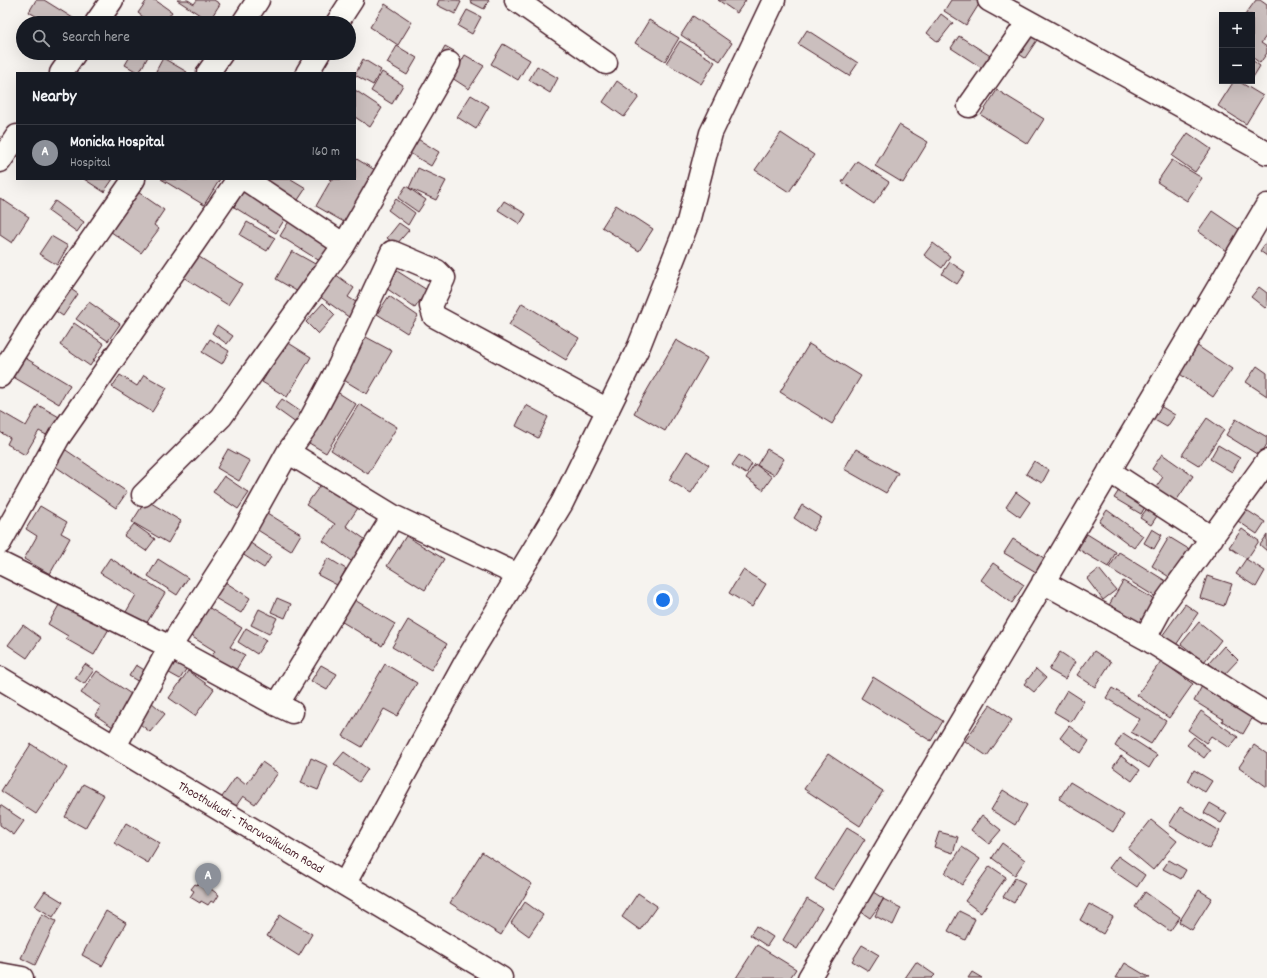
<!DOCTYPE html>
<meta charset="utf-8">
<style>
:root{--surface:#171b24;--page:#242831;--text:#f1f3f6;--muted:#9ea1a6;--line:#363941;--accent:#8c9099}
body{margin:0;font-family:Dekko,sans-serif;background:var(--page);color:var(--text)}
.controls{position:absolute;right:12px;top:12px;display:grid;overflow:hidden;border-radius:0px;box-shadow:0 4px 16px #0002}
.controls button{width:36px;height:36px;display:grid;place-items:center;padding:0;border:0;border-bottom:1px solid var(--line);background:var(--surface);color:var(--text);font:20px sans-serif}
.you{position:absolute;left:663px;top:600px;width:14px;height:14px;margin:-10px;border:3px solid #fff;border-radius:50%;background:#1a73e8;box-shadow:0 0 0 6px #1a73e833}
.badge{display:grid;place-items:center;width:26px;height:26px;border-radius:50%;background:var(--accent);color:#fff;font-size:13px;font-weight:700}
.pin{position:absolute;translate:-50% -33px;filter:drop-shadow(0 1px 2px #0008)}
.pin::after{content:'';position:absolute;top:21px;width:14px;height:12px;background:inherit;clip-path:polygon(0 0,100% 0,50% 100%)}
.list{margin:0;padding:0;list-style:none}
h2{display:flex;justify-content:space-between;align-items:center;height:52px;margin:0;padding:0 16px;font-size:17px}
h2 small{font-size:13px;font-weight:400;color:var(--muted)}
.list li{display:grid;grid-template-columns:26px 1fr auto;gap:12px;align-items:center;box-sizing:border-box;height:56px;padding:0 16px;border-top:1px solid var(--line)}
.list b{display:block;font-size:15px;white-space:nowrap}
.list p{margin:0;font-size:13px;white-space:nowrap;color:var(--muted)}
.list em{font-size:13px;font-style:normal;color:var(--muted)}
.icon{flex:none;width:22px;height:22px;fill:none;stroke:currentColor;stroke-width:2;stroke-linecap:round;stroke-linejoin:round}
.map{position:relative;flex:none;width:1267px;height:978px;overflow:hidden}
.search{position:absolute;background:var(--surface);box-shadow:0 4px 16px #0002;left:16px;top:16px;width:340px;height:44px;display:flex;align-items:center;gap:10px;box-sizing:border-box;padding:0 14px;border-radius:22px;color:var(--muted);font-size:15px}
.panel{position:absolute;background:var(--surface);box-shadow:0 4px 16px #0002;left:16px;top:72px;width:340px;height:108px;border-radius:0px}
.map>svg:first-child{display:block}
.building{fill:#cbbfbe;stroke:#4a1f2b}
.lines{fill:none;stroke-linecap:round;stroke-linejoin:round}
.minor-casing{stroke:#4a1f2b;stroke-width:25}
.major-casing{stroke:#4a1f2b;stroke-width:25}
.minor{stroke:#fdfcf7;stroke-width:22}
.major{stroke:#fdfcf7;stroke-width:22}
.labels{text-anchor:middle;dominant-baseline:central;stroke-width:4;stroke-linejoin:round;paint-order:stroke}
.street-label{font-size:13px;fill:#4a1f2b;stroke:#fdfcf7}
</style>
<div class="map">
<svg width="1267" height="978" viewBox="0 0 1267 978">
<rect width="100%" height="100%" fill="#f6f3ef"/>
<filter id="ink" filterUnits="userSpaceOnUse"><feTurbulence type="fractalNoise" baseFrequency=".025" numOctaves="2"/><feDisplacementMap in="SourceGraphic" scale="8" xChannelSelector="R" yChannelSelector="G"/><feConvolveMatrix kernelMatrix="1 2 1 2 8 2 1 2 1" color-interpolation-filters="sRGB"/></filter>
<g filter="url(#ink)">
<path class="building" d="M36 0H44L81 23H47L29 12Z
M147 0H155L172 12 164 23H151L138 13Z
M177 0H188L194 4 197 0H214L220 4 209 21Z
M439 0H457L461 2 455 14 437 5Z
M471 0H489L484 9 470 2Z
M718 0H746L737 13Z
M951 0H979L981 1 966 25 944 11Z
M1256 0H1260L1267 5V35L1261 43 1267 47V53L1260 63 1252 57V15H1245Z
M385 4 412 22 398 45 370 27Z
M467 10 481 17 472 34 458 26Z
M941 14 953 23 938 42 927 33Z
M693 16 732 43 720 61 681 35Z
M649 20 679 38 665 61 635 43Z
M1032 28 1041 34 1025 58 1016 52Z
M807 30 858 63 849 76 798 44Z
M959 36 992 57 985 70 951 48Z
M680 41 715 62 701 84 666 63Z
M503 44 530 60 518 80 491 64Z
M397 46 417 58 407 75 387 63Z
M445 46 454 51 443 69 435 64Z
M132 53H150L139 73 125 65Z
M161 53H175L171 60Z
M465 55 484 66 469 89 452 78Z
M163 58 187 72V73H155Z
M363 59 381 70 373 85 355 75Z
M1252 60 1260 66 1252 79Z
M537 66 558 78 550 93 529 80Z
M382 72 403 85 392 104 371 91Z
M617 81 639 97 624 117 603 102Z
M1234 81H1238L1263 96 1246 124 1218 106Z
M355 90 382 108 370 127 355 117Z
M997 90 1044 119 1028 144 981 115Z
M471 95 489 106 476 129 457 117Z
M899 125 928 142 903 183 875 166Z
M781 133 814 155 789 192 755 170Z
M1188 133 1211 149 1195 172 1172 156Z
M416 138 439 152 431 166 408 152Z
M355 158 375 170 344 222 316 206 331 180 329 179H355Z
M1172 160 1202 178 1187 201 1157 182Z
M857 161 889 182 874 204 842 182Z
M418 168 446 181 436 200 409 188Z
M84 179H113L104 192Z
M161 179 191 180 220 179 204 205Z
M255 179H291L306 188 296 203Z
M406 186 426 200 418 212 398 198Z
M135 190 164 210 154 225 159 229 141 253 107 229Z
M243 191 286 217 276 233 234 207Z
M0 198 29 217 12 243 0 235Z
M396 199 415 213 408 225 388 210Z
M55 201 84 222 77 232 48 211Z
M504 201 526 214 520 224 498 210Z
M616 205 653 229 639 251 602 227Z
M1212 211 1240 230 1226 251 1198 231Z
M291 218 335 245 323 263 280 236Z
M247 222 275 238 267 251 240 235Z
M399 223 409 230 396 245 387 238Z
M51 236 68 246 57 265 39 254Z
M1267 241V256L1260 251Z
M933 243 950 256 942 268 924 255Z
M292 251 317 265 300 293 276 279Z
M196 255 242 284 228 305 183 277Z
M950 262 965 272 957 284 942 274Z
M397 271 427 290 415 308 386 288Z
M335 274 354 288 348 297 362 306 353 320 319 296Z
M62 283 78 294 63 316 47 305Z
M1259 287 1267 293V306L1265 308 1251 297Z
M389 296 418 316 407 333 377 314Z
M89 302 120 324 108 341 76 319Z
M323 303 335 315 318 334 306 322Z
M522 303 579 338 566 360 509 325Z
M74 323 104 344 90 366 60 345Z
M217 325 233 336 227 344 212 333Z
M366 337 392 351 367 394 342 379Z
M210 339 229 351 222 364 202 352Z
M676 340 707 358 665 431 634 413Z
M287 342 311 357 287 397 262 382Z
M1193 343 1232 369 1213 397 1174 370Z
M809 344 861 376 832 424 780 392Z
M22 356 70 385 59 404 10 375Z
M1257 366 1267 373V396L1246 382Z
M120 375 137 386 144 375 167 388 152 412 112 387Z
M334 390 356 404 326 453 304 440Z
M282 399 307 416 300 426 275 408Z
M359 404 397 427 368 474 331 450Z
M1157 404 1175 415 1167 427 1149 417Z
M38 405 61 418 50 437 39 431 25 455 7 444 10 438 0 432V411L26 426Z
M526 405 548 417 538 438 516 426Z
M1207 418 1224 430 1200 466 1182 455Z
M1236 419 1267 437V444L1260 456 1226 435Z
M1218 445 1240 458 1232 472 1210 459Z
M63 448 127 492 116 508 52 464Z
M228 449 250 461 239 481 217 468Z
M767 449 784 459 774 475 757 465Z
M856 449 898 473 886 493 844 469Z
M687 451 709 465 691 493 669 480Z
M1162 454 1193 476 1174 504 1154 490 1163 477 1152 469Z
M739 455 752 464 746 474 732 465Z
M1034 461 1049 470 1042 483 1026 474Z
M755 464 772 477 763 490 746 478Z
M224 476 249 493 238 509 213 492Z
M322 483 358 508 346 526 369 542 354 563 323 541 335 524 306 505Z
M1123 484 1149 500 1141 514 1114 498Z
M1016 492 1030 502 1020 517 1006 507Z
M146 500 181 521 168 543 132 522Z
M1151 503 1161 510 1151 525 1140 518Z
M802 505 821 517 813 531 794 518Z
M1239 505 1265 522 1257 534 1232 517Z
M40 506 67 522 61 533 70 538 50 574 24 559 37 536 26 529Z
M1107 510 1143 536 1134 548 1099 522Z
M267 513 301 534 291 551 256 529Z
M134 524 155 539 146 551 124 536Z
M1152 529 1162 535 1154 549 1144 543Z
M1242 529 1259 541 1247 559 1229 547Z
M1087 534 1116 552 1108 567 1078 549Z
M1267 535V551L1260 545Z
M406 536 444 559 425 590 387 566Z
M1169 537 1192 551 1174 580 1152 566Z
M1013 539 1044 558 1036 572 1004 553Z
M249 542 271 557 264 568 242 554Z
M1119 552 1169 583 1159 599 1109 568Z
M110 558 165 593 143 629 123 617 136 595 100 573Z
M328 558 346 569 337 585 318 575Z
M158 559 188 578 177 595 148 576Z
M1246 559 1265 571 1256 587 1236 574Z
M993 563 1024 585 1012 603 981 580Z
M1099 569 1116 590 1103 600 1087 579Z
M743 570 766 584 752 607 729 593Z
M1207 576 1232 584 1224 606 1200 598Z
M1123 581 1154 599 1139 625 1108 607Z
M225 582 250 598 241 613 215 598Z
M277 598 291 604 285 618 271 612Z
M353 599 395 624 382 646 339 620Z
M62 600 110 627 94 655 66 639 68 636 48 624Z
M203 604 242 628 230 647 245 655 231 678 207 663 215 651 186 633Z
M1185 604 1198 613 1176 645 1162 636Z
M259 609 277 618 269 634 251 625Z
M408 620 447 644 431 670 392 647Z
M1199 622 1221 640 1204 662 1181 644Z
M23 625 41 638 27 658 8 645Z
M246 628 266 640 257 654 238 642Z
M1224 646 1238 660 1223 676 1209 663Z
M1094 651 1111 662 1095 687 1077 675Z
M172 652 190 663 180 679 162 669Z
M1060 652 1075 662 1065 679 1049 670Z
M1161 661 1193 684 1169 718 1137 695Z
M85 664 94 670 84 684 75 678Z
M385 664 417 683 397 716 384 709 362 747 343 736Z
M136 665 153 675 146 686 129 676Z
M321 665 337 674 327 690 311 681Z
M1036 669 1046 678 1034 692 1024 684Z
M97 671 137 698 116 729 95 715 101 706 81 693Z
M188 671 214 689 195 716 169 698Z
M873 677 943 721 931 741 861 698Z
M1202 686 1253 717 1243 734 1222 721 1223 719 1194 701Z
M1112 688 1166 721 1151 744 1131 732 1140 719 1106 698Z
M1067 690 1084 701 1071 722 1054 712Z
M151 702 165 714 150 732 135 720Z
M990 705 1012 720 987 756 965 741Z
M1201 711 1238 737 1229 748 1211 736 1206 743 1188 730Z
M1069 726 1089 741 1081 753 1060 738Z
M1123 733 1157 755 1149 768 1115 746Z
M1194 737 1210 750 1204 758 1187 745Z
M31 744 67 768 36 814 1 791Z
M1254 745 1267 754V787L1239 767Z
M344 752 368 769 359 782 334 764Z
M828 754 883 791 860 826 804 789Z
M1121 756 1140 770 1132 781 1113 767Z
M311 758 328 766 318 790 301 783Z
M262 762 278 773 255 804 243 796 236 806 222 797 236 777 246 785Z
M1194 770 1212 781 1205 792 1188 781Z
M1070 782 1124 815 1113 832 1059 799Z
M83 784 104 795 85 828 65 817Z
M1003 790 1027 805 1015 825 991 810Z
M1210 803 1227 813 1221 823 1204 813Z
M0 805 24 821 14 835 0 825Z
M1180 807 1220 831 1209 849 1169 825Z
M982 815 1001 830 989 844 971 830Z
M1151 820 1177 841 1153 870 1128 849Z
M126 823 160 843 148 863 114 843Z
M847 828 865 839 833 890 815 879Z
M939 832 958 837 953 853 934 847Z
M1002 843 1025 860 1015 875 992 858Z
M962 847 980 859 962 885 945 873Z
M482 852 532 884 501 935 450 903Z
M1118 856 1145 875 1137 887 1109 868Z
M1169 860 1186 870 1181 879 1163 869Z
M990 866 1006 877 981 913 965 901Z
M1015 878 1025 883 1014 903 1003 897Z
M200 881 219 895 214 903 211 901 208 905 201 901 200 903 190 897 194 891 191 889 195 884 197 885Z
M870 890 884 899 870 918 857 909Z
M1199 890 1212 898 1192 930 1179 922Z
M45 891 63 902 53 917 35 906Z
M1145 892 1180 917 1170 931 1135 907Z
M638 893 657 906 640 930 622 917Z
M807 899 822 908 797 949 783 940Z
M883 899 901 908 893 925 875 916Z
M525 902 543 915 529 936 511 923Z
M1089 904 1113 917 1103 934 1080 920Z
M106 911 126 923 102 966 82 955Z
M959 911 975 919 965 940 948 931Z
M42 914 56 921 35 965 21 958Z
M280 915 312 934 299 956 267 936Z
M756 926 773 937 767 946 750 935Z
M757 945 796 969 790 978H736Z
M862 945 879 955 869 971 852 961Z
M916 962 935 975 932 978H905Z
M1125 963 1150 978H1116Z
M972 972 982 978H968Z"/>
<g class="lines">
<defs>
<path id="minor" d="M516 0 606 63
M989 0 1267 153
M96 23 112 0
M243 23 258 0
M337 23 352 0
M61 73 75 53
M208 73 222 53
M307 73 319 53
M969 106 1028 22
M0 161 17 136
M344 245 449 63
M0 376 32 325 134 179
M288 452 393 516
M1109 471 1212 538
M143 495 221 417 344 245 245 179
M0 543 59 437 194 243 238 179
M0 563 170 647 277 705 292 712
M1043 582 1145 638 1163 605 1267 461
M1145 638 1267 714
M277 705 393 516 518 575
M115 746 170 647 239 540 288 452 308 424 339 366 392 252 437 271 444 278 431 306 434 316 608 410
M345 883 465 663 562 503 639 346 688 222 711 133 774 0
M809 978 1267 205"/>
<g id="major">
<path id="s1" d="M0 678 501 978"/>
<path d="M0 974 22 978"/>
</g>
</defs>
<use href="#minor" class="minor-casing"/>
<use href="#major" class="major-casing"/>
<use href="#minor" class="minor"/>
<use href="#major" class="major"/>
</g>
</g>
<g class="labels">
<g class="street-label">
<text stroke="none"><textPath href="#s1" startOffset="292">Thoothukudi - Tharuvaikulam Road</textPath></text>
</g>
</g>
</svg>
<div class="controls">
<button>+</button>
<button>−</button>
</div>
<div class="you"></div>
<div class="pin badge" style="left:208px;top:896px">A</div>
<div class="search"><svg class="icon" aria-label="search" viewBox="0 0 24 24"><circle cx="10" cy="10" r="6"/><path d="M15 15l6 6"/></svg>Search here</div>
<section class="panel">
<h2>Nearby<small></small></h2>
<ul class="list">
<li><span class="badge">A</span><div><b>Monicka Hospital</b><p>Hospital</p></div><em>160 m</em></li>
</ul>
</section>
</div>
